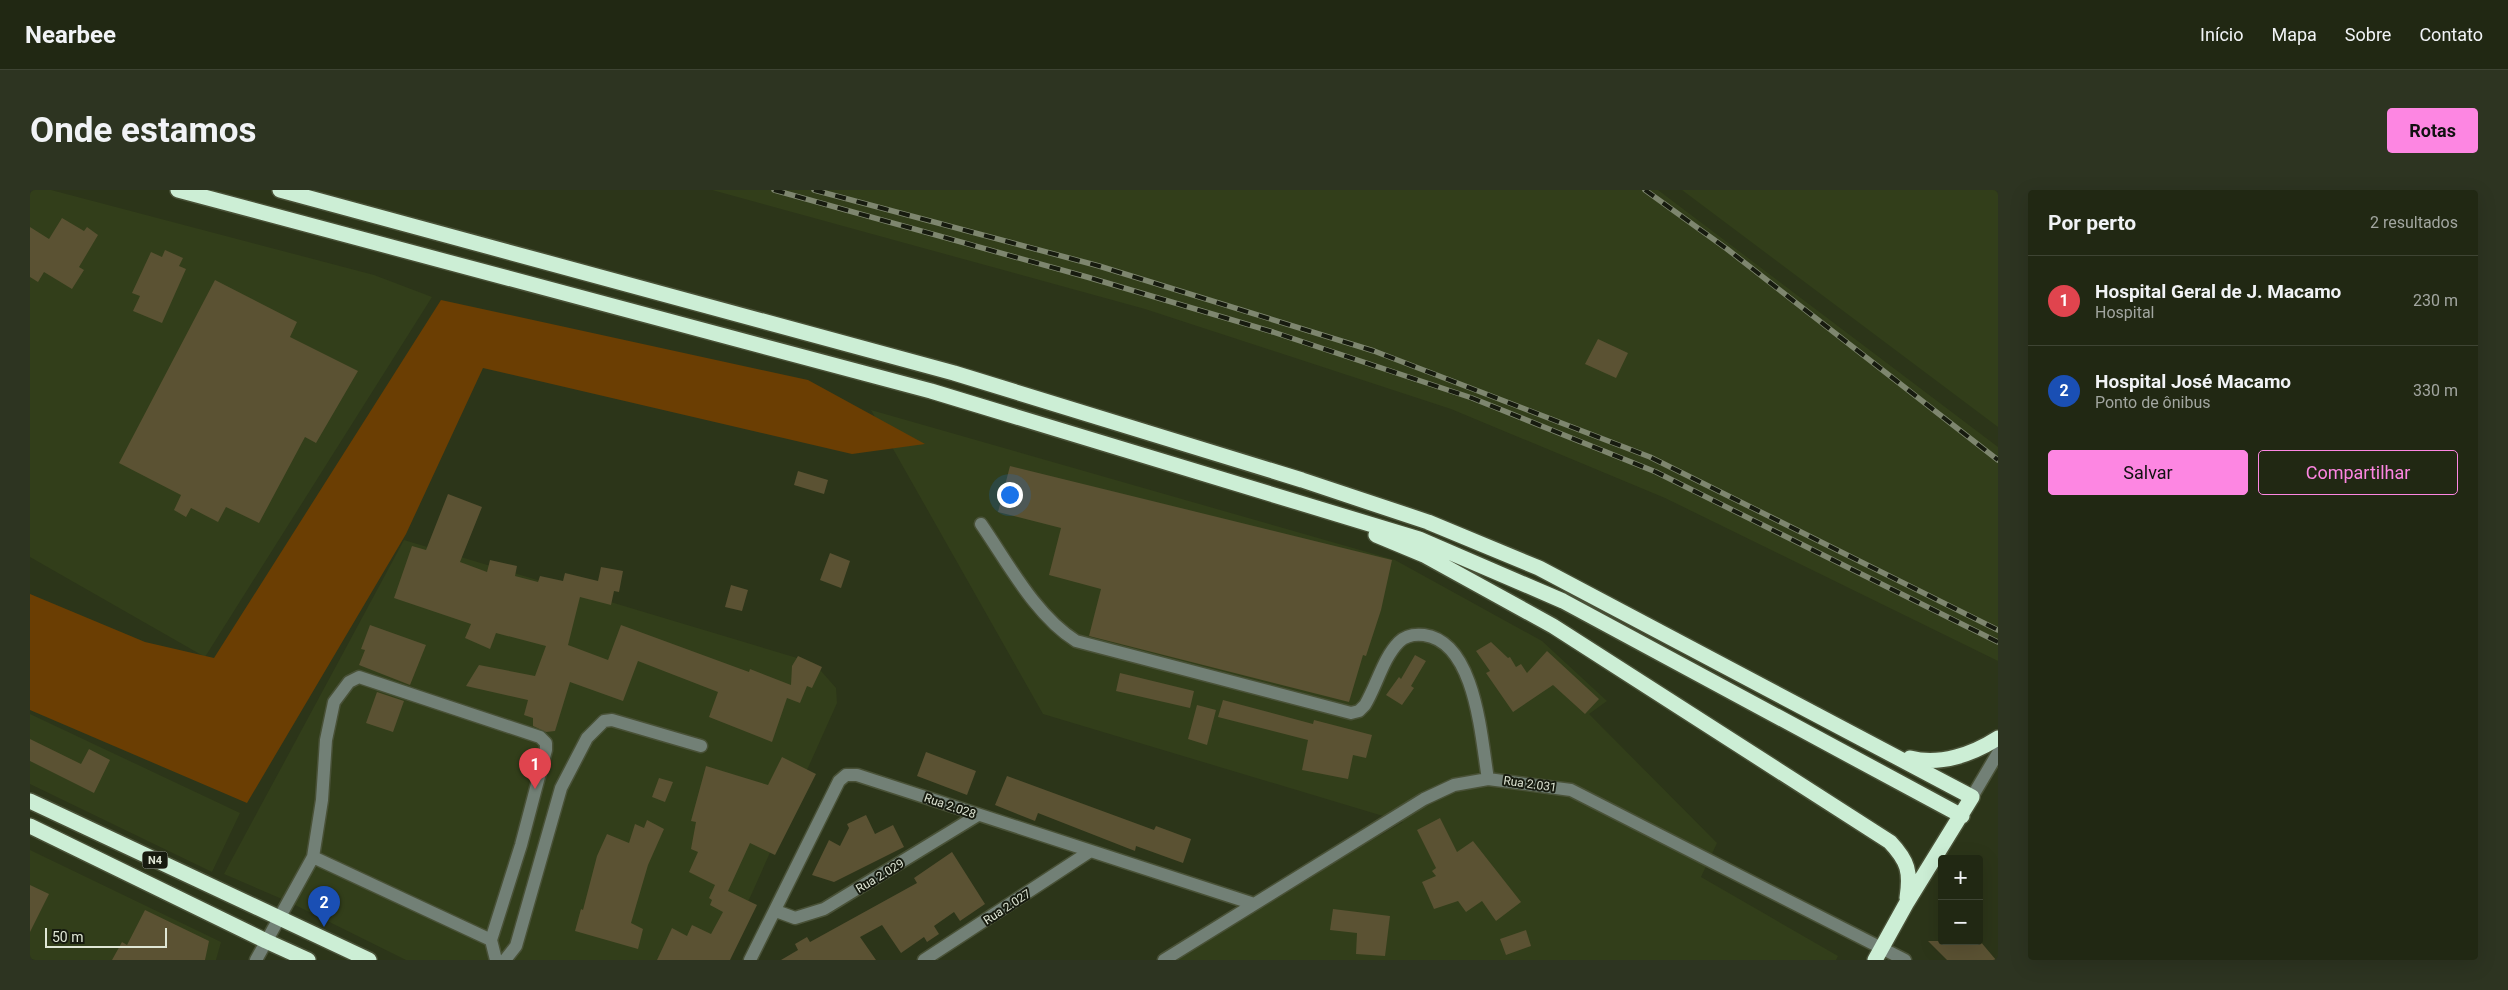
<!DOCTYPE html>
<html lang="pt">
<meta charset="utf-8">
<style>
:root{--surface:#212813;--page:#2d3421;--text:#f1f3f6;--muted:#a2a6a0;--line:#3e4433;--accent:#fd86e2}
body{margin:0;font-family:Roboto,sans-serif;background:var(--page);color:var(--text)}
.controls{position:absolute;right:15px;bottom:15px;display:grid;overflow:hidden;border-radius:5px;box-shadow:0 5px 20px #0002}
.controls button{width:45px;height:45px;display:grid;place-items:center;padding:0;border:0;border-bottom:1px solid var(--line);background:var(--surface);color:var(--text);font:25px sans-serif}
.scale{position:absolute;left:15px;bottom:12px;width:122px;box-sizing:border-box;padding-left:5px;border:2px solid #dfe6d5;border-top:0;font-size:14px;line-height:18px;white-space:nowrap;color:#dfe6d5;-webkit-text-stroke:4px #171b0f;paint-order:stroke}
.you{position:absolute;left:979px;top:304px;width:18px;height:18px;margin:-12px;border:4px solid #fff;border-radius:50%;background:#1a73e8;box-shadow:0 0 0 8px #1a73e833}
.badge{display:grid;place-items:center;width:32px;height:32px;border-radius:50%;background:var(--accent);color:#fff;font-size:16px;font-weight:700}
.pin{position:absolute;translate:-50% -41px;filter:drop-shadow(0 1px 2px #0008)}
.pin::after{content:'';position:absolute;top:26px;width:18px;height:15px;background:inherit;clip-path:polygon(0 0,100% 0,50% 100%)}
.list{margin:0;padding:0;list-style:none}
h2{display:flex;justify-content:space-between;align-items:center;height:65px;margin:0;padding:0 20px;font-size:21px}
h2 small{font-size:16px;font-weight:400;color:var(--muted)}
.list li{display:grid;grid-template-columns:32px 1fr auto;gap:15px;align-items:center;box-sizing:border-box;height:90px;padding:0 20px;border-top:1px solid var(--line)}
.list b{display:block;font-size:19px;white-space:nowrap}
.list p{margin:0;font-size:16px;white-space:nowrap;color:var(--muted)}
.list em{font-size:16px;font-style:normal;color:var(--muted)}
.actions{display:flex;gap:10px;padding:15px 20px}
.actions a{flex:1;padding:11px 0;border:1px solid var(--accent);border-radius:5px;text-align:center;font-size:18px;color:var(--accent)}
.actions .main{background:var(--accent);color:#111}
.map{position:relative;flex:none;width:1968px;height:770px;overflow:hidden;border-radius:5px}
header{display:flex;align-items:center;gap:30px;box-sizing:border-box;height:70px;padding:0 25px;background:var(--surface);border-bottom:1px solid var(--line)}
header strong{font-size:24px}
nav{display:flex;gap:28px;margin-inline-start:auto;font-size:18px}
.intro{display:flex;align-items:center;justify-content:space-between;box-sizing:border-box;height:120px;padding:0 30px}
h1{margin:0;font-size:35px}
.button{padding:12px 22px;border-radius:5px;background:var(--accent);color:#111;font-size:18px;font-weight:700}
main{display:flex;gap:30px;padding:0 30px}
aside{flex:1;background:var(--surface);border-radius:5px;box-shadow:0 5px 20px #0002}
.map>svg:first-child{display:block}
.built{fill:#323e1a}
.green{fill:#6b3e03}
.building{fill:#5b5233}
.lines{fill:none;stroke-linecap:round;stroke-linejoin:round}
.minor-casing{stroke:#495137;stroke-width:15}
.highway-casing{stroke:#495137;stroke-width:18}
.minor{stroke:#728076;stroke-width:12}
.highway{stroke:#cceed5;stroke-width:15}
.rail-casing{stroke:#7e866f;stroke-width:5.5}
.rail{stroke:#171b0f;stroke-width:4;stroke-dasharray:11;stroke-linecap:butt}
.labels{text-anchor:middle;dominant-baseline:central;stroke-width:4;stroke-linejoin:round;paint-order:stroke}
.shield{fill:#171b0f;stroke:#a3a99a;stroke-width:1}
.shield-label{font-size:11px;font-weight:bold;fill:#dfe6d5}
.street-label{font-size:12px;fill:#dfe6d5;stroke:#171b0f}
</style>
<header>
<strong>Nearbee</strong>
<nav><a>Início</a><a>Mapa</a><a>Sobre</a><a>Contato</a></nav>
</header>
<div class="intro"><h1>Onde estamos</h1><a class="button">Rotas</a></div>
<main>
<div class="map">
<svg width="1968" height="770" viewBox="0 0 1968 770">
<rect width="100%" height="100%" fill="#2c3519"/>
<path class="built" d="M0 0H21L344 85 402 107 175 467 0 367Z
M682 0H1628L1968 257V471L1635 308 1421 219 1115 119Z
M1652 0H1968V237Z
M841 220 1365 370 1512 451 1577 511 1559 524 1687 653 1671 687 1808 766 1806 770H1143L1230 716 1373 632 1013 524Z
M374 350 784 473 806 498 807 513 692 770H376L259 712 194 684Z
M0 524 210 623 182 682 0 594Z
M0 660 191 752 186 770H0Z"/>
<path class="green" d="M411 110 778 190 895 254 822 264 453 178 376 344 217 613 0 520V404L115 452 184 468Z"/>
<path class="building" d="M32 28 54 41 57 37 68 45 49 77 54 80 42 99 14 82 8 92 0 87V37L19 49Z
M135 60 153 68 149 76 156 79 132 133 103 121 110 106 102 103 121 62 132 67Z
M185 90 267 132 260 147 328 181 286 253 275 247 229 333 196 317 188 332 161 318 156 327 144 320 151 305 89 273Z
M1568 149 1598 163 1586 188 1555 174Z
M980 276 1362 370 1351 420 1336 466 1333 465 1319 512 1059 446 1071 399 1019 385 1031 338 968 322Z
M768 281 798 290 794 304 764 295Z
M418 304 452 317 430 372 457 382 460 370 487 376 485 386 508 392 510 386 533 391 535 383 568 391 571 377 593 381 589 402 584 401 581 415 550 407 538 455 578 470 591 435 719 482 720 479 761 495 762 476 768 466 792 477 782 498 777 496 770 513 757 508 742 552 679 527 688 502 608 471 593 511 540 492 525 541 516 542 503 536V528L494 525 498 510 436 496 449 475 505 486 516 456 466 443 460 459 435 448 441 434 364 408 382 356 396 360Z
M800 363 820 371 811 398 790 390Z
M701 395 718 400 712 421 695 417Z
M340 435 396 455 380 495 329 475 335 460 331 459Z
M1461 452 1478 468 1480 467 1486 477 1491 474 1497 483 1517 461 1569 509 1555 524 1523 495 1483 522 1456 483 1460 481 1446 461Z
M1385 465 1396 471 1381 496 1384 498 1372 515 1356 505 1369 487 1371 489Z
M1090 483 1164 501 1160 518 1086 501Z
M347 502 374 511 363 542 336 533Z
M1193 510 1283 534 1284 530 1342 545 1336 568 1323 565 1318 589 1272 580 1278 550 1188 527Z
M1167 515 1186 520 1177 555 1158 549Z
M0 549 51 574 59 559 80 570 64 603 0 571Z
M896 562 946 581 937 605 887 586Z
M752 567 786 584 745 665 720 653 698 701 727 715 700 770H627L642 738 657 746 662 735 681 744 693 722 680 715 682 710 679 708 685 695 659 682 668 662 661 659 666 632 661 631 676 576 738 595Z
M977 586 1124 640 1126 636 1161 649 1153 673 1106 656 1105 661 1008 623 1005 631 965 615Z
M629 588 643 592 635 612 622 607Z
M836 625 845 644 863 635 874 657 804 692 782 685 799 650 810 656 819 638 817 634Z
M1410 628 1427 662 1443 651 1491 712 1466 731 1452 711 1436 722 1428 711 1404 719 1392 692 1406 686 1402 681 1406 678 1387 640Z
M617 630 634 639 618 675 601 733 613 739 608 759 545 741 551 719 553 720 567 666 577 644 599 653 605 634 614 638Z
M922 662 955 714 930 731 924 722 904 736 909 744 897 752 894 747 871 763 852 735 830 747 846 770H751L768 760 765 754 777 747 780 752 887 693 884 688Z
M0 695 19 704 0 742Z
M1303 719 1360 726 1355 766 1326 764 1327 743 1300 740Z
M115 720 179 751 175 770H82L92 752 97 755Z
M1496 740 1501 756 1476 765 1470 749Z
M1898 751H1950L1966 770H1917Z"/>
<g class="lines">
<defs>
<path id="minor" d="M951 334C978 373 1005 425 1046 451L1321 523 1329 521 1335 515C1347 495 1353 468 1369 452 1376 445 1385 444 1394 445 1446 452 1451 548 1458 589
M1942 607 1968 563
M283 667 461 750
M746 721 765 728 794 719 948 625
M226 770 283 667 292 610 296 550 304 512 319 492 329 487 510 547 516 553V560L491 655 461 750 466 770
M475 770 486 756 531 598 557 548 574 531 582 530 671 556
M720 770 809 591 816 585H827L1224 714
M894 770 1059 662
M1134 770 1394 609 1424 595 1458 589 1541 600 1875 770"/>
<path id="highway" d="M148 0 901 201 1389 349 1533 411 1932 626
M250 0 924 183 1272 290 1398 332 1509 378 1942 607 1876 714 1845 770
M1346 345 1394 365 1523 436 1860 652C1878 671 1881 682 1877 708
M1880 568C1910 576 1943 564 1968 548
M0 611 339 770
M0 636 236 751 278 770"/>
</defs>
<use href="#minor" class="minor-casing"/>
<use href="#highway" class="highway-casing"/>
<use href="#minor" class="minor"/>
<use href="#highway" class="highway"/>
<defs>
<path id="rail" d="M744 0 1057 87 1243 142 1442 208 1626 282 1968 452
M784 0 1069 76 1344 161 1620 267 1968 440
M1615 0 1697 59 1968 270"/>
</defs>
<use href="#rail" class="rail-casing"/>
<use href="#rail" class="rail"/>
</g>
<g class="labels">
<rect class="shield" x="112.5" y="661.5" width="25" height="17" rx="4"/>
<g class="shield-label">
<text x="125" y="670">N4</text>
</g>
<g class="street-label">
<text transform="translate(1500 594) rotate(8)">Rua 2.031</text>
<text transform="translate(920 616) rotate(19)">Rua 2.028</text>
<text transform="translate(850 686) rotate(-31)">Rua 2.029</text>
<text transform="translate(977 717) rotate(-33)">Rua 2.027</text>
</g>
</g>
</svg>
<div class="controls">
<button>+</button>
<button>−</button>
</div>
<div class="scale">50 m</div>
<div class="you"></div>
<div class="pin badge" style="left:505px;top:599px;background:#e0444e">1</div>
<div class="pin badge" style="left:294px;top:737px;background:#1a4fb4">2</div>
</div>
<aside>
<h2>Por perto<small>2 resultados</small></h2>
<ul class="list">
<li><span class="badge" style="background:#e0444e">1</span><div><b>Hospital Geral de J. Macamo</b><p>Hospital</p></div><em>230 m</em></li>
<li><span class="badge" style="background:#1a4fb4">2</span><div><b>Hospital José Macamo</b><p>Ponto de ônibus</p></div><em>330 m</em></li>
</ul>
<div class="actions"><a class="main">Salvar</a><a>Compartilhar</a></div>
</aside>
</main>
